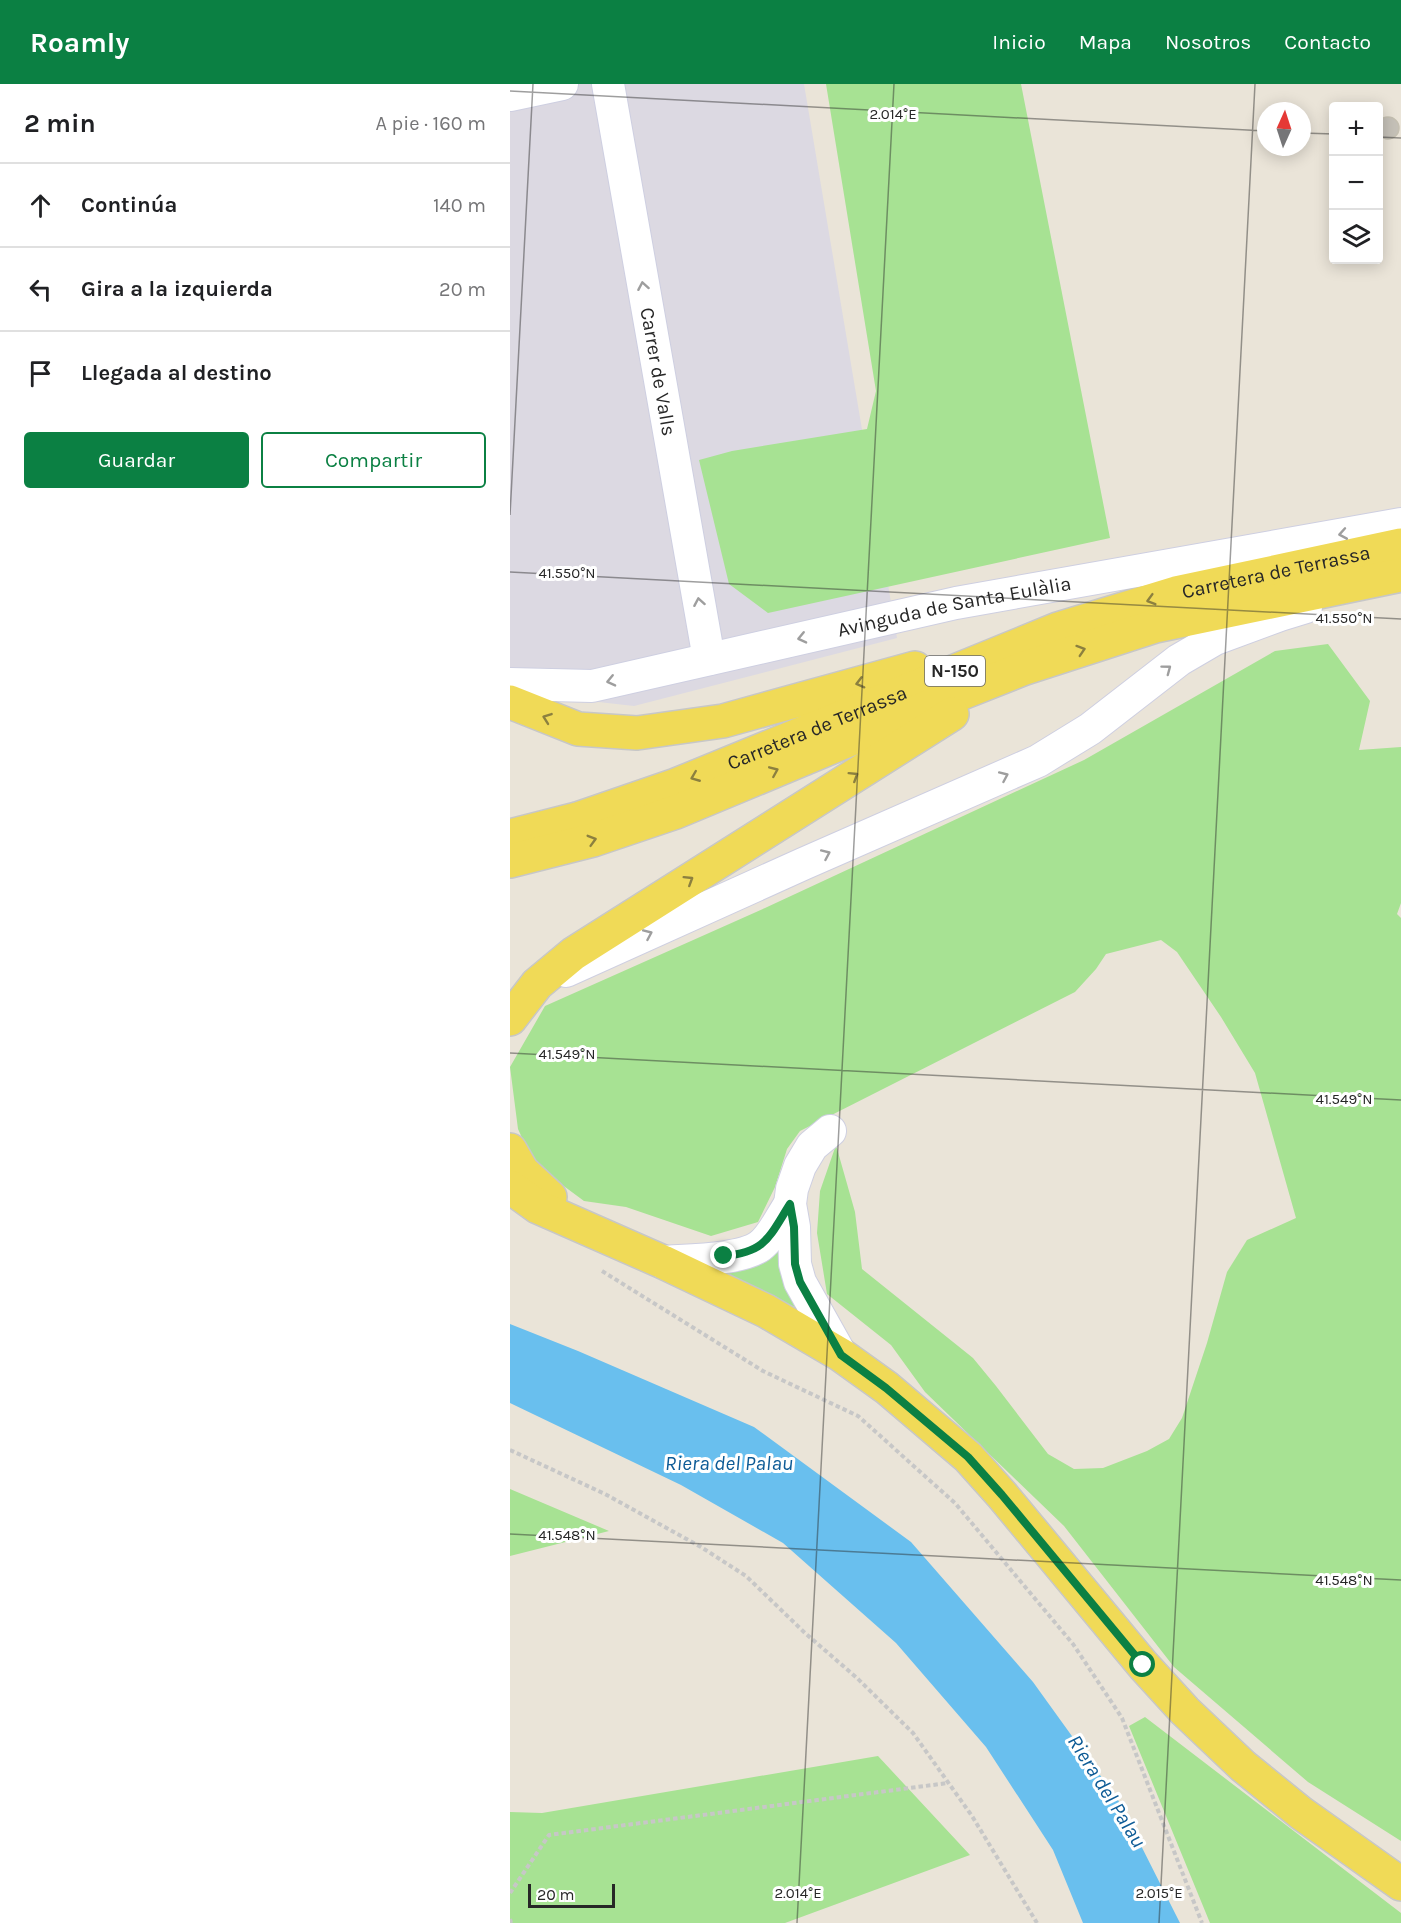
<!DOCTYPE html>
<html lang="es">
<meta charset="utf-8">
<style>
:root{--surface:#fff;--page:#f6f6f6;--text:#202124;--muted:#757577;--line:#e0e0e0;--accent:#0b8043}
body{margin:0;font-family:Karla,sans-serif;background:var(--page);color:var(--text)}
.controls{position:absolute;right:18px;top:18px;display:grid;overflow:hidden;border-radius:6px;box-shadow:0 3px 15px #0003}
.controls button{width:54px;height:54px;display:grid;place-items:center;padding:0;border:0;border-bottom:2px solid var(--line);background:var(--surface);color:var(--text);font:30px sans-serif}
.compass{position:absolute;left:747px;top:18px;width:54px;height:54px;border-radius:50%;background:var(--surface);box-shadow:0 3px 15px #0003;rotate:3deg}
.scale{position:absolute;left:18px;bottom:15px;width:87px;box-sizing:border-box;padding-left:6px;border:3px solid #272727;border-top:0;font-size:16px;line-height:21px;white-space:nowrap;color:#272727;-webkit-text-stroke:4px #fff;paint-order:stroke}
.stop{position:absolute;width:18px;height:18px;margin:-14px;border:4px solid #0b8043;border-radius:50%;background:#fff}
.stop.end{background:#0b8043;border-color:#fff;box-shadow:0 2px 6px #0008}
.list{margin:0;padding:0;list-style:none}
h2{display:flex;justify-content:space-between;align-items:center;height:78px;margin:0;padding:0 24px;font-size:26px}
h2 small{font-size:20px;font-weight:400;color:var(--muted)}
.list li{display:grid;grid-template-columns:39px 1fr auto;gap:18px;align-items:center;box-sizing:border-box;height:84px;padding:0 24px;border-top:2px solid var(--line)}
.list b{display:block;font-size:22px;white-space:nowrap}
.list em{font-size:20px;font-style:normal;color:var(--muted)}
.actions{display:flex;gap:12px;padding:18px 24px}
.actions a{flex:1;padding:14px 0;border:2px solid var(--accent);border-radius:6px;text-align:center;font-size:21px;color:var(--accent)}
.actions .main{background:var(--accent);color:#fff}
.icon{flex:none;width:33px;height:33px;fill:none;stroke:currentColor;stroke-width:2;stroke-linecap:round;stroke-linejoin:round}
.map{position:relative;flex:none;width:891px;height:1839px;overflow:hidden}
header{display:flex;align-items:center;gap:36px;box-sizing:border-box;height:84px;padding:0 30px;background:var(--accent);color:#fff}
header strong{font-size:28px}
nav{display:flex;gap:33px;margin-inline-start:auto;font-size:21px}
main{display:flex}
aside{flex:1;background:var(--surface)}
.map>svg:first-child{display:block}
.industrial{fill:#dcd9e2}
.green{fill:#a7e293}
.water{fill:#69bfee}
.building{fill:#c5c1b8;stroke:#c5c0b2;stroke-width:1.5}
.lines{fill:none;stroke-linecap:round;stroke-linejoin:round}
.minor-casing{stroke:#cecfe1;stroke-width:34}
.major-casing{stroke:#c7c7c7;stroke-width:36}
.path{stroke:#c7c7c7;stroke-width:4;stroke-dasharray:4.5 3;stroke-linecap:butt}
.minor{stroke:#fff;stroke-width:32}
.major{stroke:#f0da57;stroke-width:33}
.oneway{stroke:#9e9e9e}
.oneway2{stroke:#8c803f}
.route{stroke:#0b8043;stroke-width:8}
.ticks{fill:none;stroke:#272727;stroke-width:1.5;stroke-opacity:0.45}
.labels{text-anchor:middle;dominant-baseline:central;stroke-width:6;stroke-linejoin:round;paint-order:stroke}
.shield{fill:#fff;stroke:#686868;stroke-width:1.5}
.shield-label{font-size:18px;font-weight:bold;fill:#272727}
.street-label{font-size:20px;fill:#272727;stroke:#fff}
.water-label{font-size:21px;font-style:italic;fill:#0d5b96;stroke:#fff}
.ticks-label{font-size:15px;text-anchor:middle;fill:#272727;stroke:#fff;stroke-width:6;stroke-linejoin:round;paint-order:stroke}
</style>
<header>
<strong>Roamly</strong>
<nav><a>Inicio</a><a>Mapa</a><a>Nosotros</a><a>Contacto</a></nav>
</header>
<main>
<aside>
<h2>2 min<small>A pie · 160 m</small></h2>
<ul class="list">
<li><svg class="icon" aria-label="ahead" viewBox="0 0 24 24"><path d="M12 20V5M6 11l6-6 6 6"/></svg><div><b>Continúa</b></div><em>140 m</em></li>
<li><svg class="icon" aria-label="left" viewBox="0 0 24 24"><path d="M17 20v-9H6M10 6l-5 5 5 5"/></svg><div><b>Gira a la izquierda</b></div><em>20 m</em></li>
<li><svg class="icon" aria-label="arrive" viewBox="0 0 24 24"><path d="M6 21V4h12l-3 4 3 4H6"/></svg><div><b>Llegada al destino</b></div></li>
</ul>
<div class="actions"><a class="main">Guardar</a><a>Compartir</a></div>
</aside>
<div class="map">
<svg width="891" height="1839" viewBox="0 0 891 1839">
<rect width="100%" height="100%" fill="#eae4d8"/>
<path class="industrial" d="M0 0H294L387 554 124 622 0 608Z"/>
<path class="green" d="M316 0H511L600 454 258 529 219 500 189 376 222 367 357 345 366 307Z
M818 560 860 617 849 666 891 663V819L887 830 891 834V1757L798 1698 664 1583 554 1442 415 1308 381 1261 317 1210 307 1149 310 1107 326 1061 345 1128 352 1185 463 1274 486 1302 538 1370 564 1385 593 1384 637 1367 659 1355 672 1334 697 1259 717 1188 737 1156 786 1134 745 989 711 933 667 868 651 856 596 870 586 885 565 908 290 1047 277 1065 265 1103 248 1138 201 1152 116 1123 74 1117 24 1080 8 1045 0 983 35 922 255 824 574 676 765 567Z
M272 1149 291 1226 208 1186Z
M0 1405 99 1447 0 1472Z
M635 1633 891 1829V1839H700L619 1642Z
M368 1672 460 1771 275 1839H0V1728L32 1729Z"/>
<path class="water" d="M0 1240 68 1267 244 1343 401 1458 523 1598 608 1716 670 1839H573L543 1766 476 1663 386 1559 273 1459 171 1401 0 1319Z"/>
<path class="building" d="M867 44a11 11 0 1 1 22 0a11 11 0 1 1-22 0Z"/>
<g class="lines">
<defs>
<g id="minor">
<path id="s1" d="M98 0 199 575"/>
<path d="M0 11 52 0"/>
<path id="s2" d="M0 600 82 602 446 519 891 440"/>
<path d="M56 887 293 780 528 677 580 645 669 576 705 555 770 531 796 523"/>
<path d="M320 1047 302 1062 290 1082 282 1105 280 1120 284 1143 285 1180 290 1198 331 1271"/>
<path d="M153 1178C178 1176 231 1176 250 1162 263 1152 271 1133 280 1120"/>
</g>
<g id="major">
<path d="M0 618 68 645 127 649 213 637 405 584"/>
<path id="s3" d="M0 752 67 735 166 701 548 545 666 509 891 461"/>
<path d="M0 777 83 756 166 728 437 615 515 584 645 542 891 491"/>
<path d="M0 935 27 900 63 870 442 630"/>
<path d="M0 1066 12 1087 40 1113"/>
<path d="M0 1103 28 1123 153 1178 256 1227 331 1271 377 1304 458 1373 492 1411 633 1581 675 1627 733 1682 791 1729 891 1800"/>
</g>
</defs>
<use href="#minor" class="minor-casing"/>
<use href="#major" class="major-casing"/>
<path class="path" d="M92 1187 253 1287 348 1332 445 1419 563 1560 612 1634 692 1839
M0 1366 95 1410 191 1463 236 1492 295 1549 347 1594 403 1649 462 1732 527 1839
M0 1809 39 1751 438 1699
M0 1835 1 1839"/>
<use href="#minor" class="minor"/>
<use href="#major" class="major"/>
</g>
<defs><path id="oneway-chevron" d="M-2-3.5L2.5 0L-2 3.5" fill="none" stroke-width="1.6" stroke-linecap="round" stroke-linejoin="round" transform="scale(1.5)"/></defs>
<g class="oneway">
<use href="#oneway-chevron" transform="translate(133 202) rotate(-100)"/>
<use href="#oneway-chevron" transform="translate(833 450) rotate(170)"/>
<use href="#oneway-chevron" transform="translate(189 518) rotate(-100)"/>
<use href="#oneway-chevron" transform="translate(292 554) rotate(167)"/>
<use href="#oneway-chevron" transform="translate(657 585) rotate(-37)"/>
<use href="#oneway-chevron" transform="translate(101 597) rotate(167)"/>
<use href="#oneway-chevron" transform="translate(494 692) rotate(-24)"/>
<use href="#oneway-chevron" transform="translate(316 770) rotate(-24)"/>
<use href="#oneway-chevron" transform="translate(138 850) rotate(-24)"/>
</g>
<g class="oneway2">
<use href="#oneway-chevron" transform="translate(641 516) rotate(164)"/>
<use href="#oneway-chevron" transform="translate(571 566) rotate(-18)"/>
<use href="#oneway-chevron" transform="translate(350 599) rotate(165)"/>
<use href="#oneway-chevron" transform="translate(37 634) rotate(-160)"/>
<use href="#oneway-chevron" transform="translate(264 687) rotate(-23)"/>
<use href="#oneway-chevron" transform="translate(344 692) rotate(-32)"/>
<use href="#oneway-chevron" transform="translate(185 693) rotate(158)"/>
<use href="#oneway-chevron" transform="translate(82 756) rotate(-16)"/>
<use href="#oneway-chevron" transform="translate(179 796) rotate(-32)"/>
</g>
<g class="lines">
<path class="route" d="M214 1172C256 1168 259 1153 280 1120L284 1143 285 1180 290 1198 331 1271 376 1304 458 1373 492 1411 633 1581"/>
</g>
<path class="ticks" d="M0 7 756 47M792 49 824 50M868 53 891 54M0 431 23 0M0 488 891 535M0 969 891 1016M0 1450 891 1496M287 1839 384 0M649 1839 745 0"/>
<g class="labels">
<rect class="shield" x="415" y="572" width="60" height="30" rx="4.5"/>
<g class="shield-label">
<text x="445" y="587">N-150</text>
</g>
<g class="street-label">
<text stroke="none"><textPath href="#s1" startOffset="292">Carrer de Valls</textPath></text>
<text stroke="none"><textPath href="#s3" startOffset="812">Carretera de Terrassa</textPath></text>
<text stroke="none"><textPath href="#s2" startOffset="453">Avinguda de Santa Eulàlia</textPath></text>
<text stroke="none"><textPath href="#s3" startOffset="326">Carretera de Terrassa</textPath></text>
</g>
<g class="water-label">
<text x="219" y="1379">Riera del Palau</text>
<text transform="translate(597 1707) rotate(58)">Riera del Palau</text>
</g>
</g>
<g class="ticks-label">
<text x="383" y="35">2.014°E</text>
<text x="57" y="494">41.550°N</text>
<text x="834" y="539">41.550°N</text>
<text x="57" y="975">41.549°N</text>
<text x="834" y="1020">41.549°N</text>
<text x="57" y="1456">41.548°N</text>
<text x="834" y="1501">41.548°N</text>
<text x="288" y="1814">2.014°E</text>
<text x="649" y="1814">2.015°E</text>
</g>
</svg>
<div class="controls">
<button>+</button>
<button>−</button>
<button><svg class="icon" aria-label="layers" viewBox="0 0 24 24"><path d="M12 4l9 5-9 5-9-5zM3 14l9 5 9-5"/></svg></button>
</div>
<svg class="compass" viewBox="-18 -18 36 36"><path d="M0-13l5 13h-10z" fill="#e53935"/><path d="M0 13l5-13h-10z" fill="#757577"/></svg>
<div class="scale">20 m</div>
<div class="stop" style="left:633px;top:1581px"></div>
<div class="stop end" style="left:214px;top:1172px"></div>
</div>
</main>
